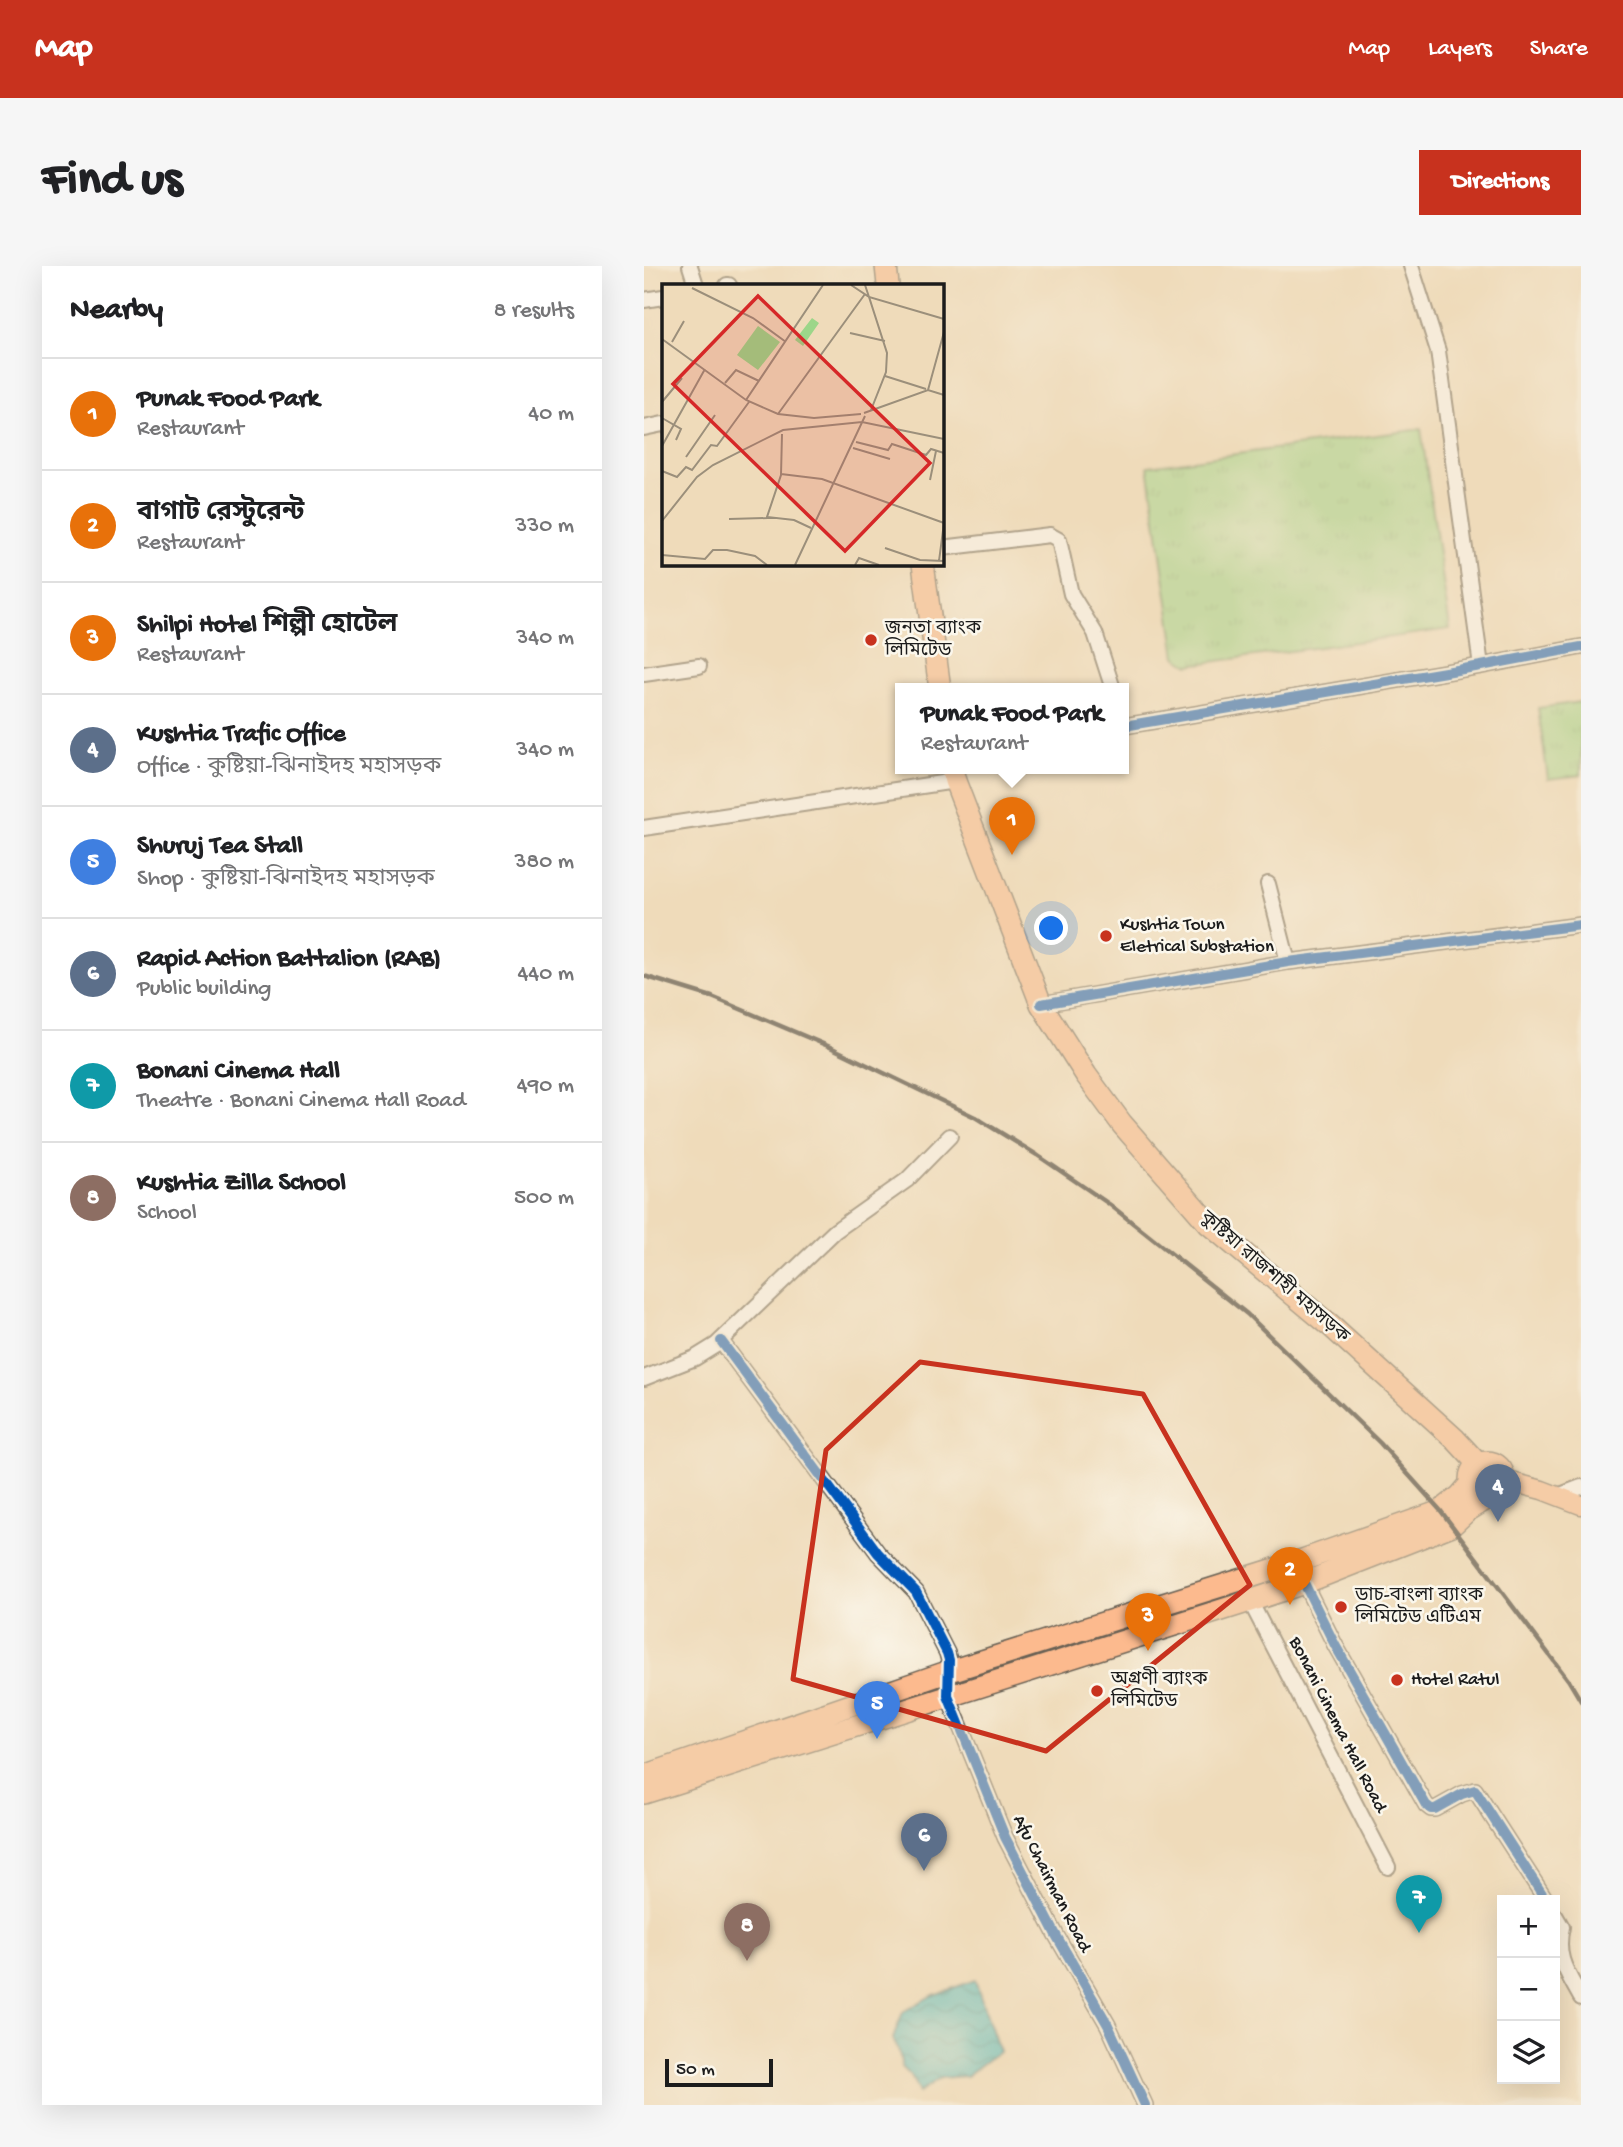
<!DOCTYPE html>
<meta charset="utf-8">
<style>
:root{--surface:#fff;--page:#f6f6f6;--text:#202124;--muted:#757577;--line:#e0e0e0;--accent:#c8321e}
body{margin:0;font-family:"Gochi Hand","Noto Sans Bengali",sans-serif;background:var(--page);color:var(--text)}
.controls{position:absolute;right:21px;bottom:21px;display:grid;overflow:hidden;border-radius:0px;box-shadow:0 7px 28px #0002}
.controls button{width:63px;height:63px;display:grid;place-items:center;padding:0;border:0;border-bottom:2px solid var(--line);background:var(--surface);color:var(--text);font:35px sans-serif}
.scale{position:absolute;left:21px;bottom:18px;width:108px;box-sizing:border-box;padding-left:7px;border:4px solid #1c1c1c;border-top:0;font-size:19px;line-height:24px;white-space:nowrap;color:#1c1c1c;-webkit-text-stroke:5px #fbf7ec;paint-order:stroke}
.you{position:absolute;left:408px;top:663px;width:24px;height:24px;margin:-18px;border:5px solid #fff;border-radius:50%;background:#1a73e8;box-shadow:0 0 0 10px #1a73e833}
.badge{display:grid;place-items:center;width:46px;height:46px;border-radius:50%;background:var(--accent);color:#fff;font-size:23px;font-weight:700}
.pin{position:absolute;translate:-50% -58px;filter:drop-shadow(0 2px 4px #0008)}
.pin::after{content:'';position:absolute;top:37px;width:24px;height:21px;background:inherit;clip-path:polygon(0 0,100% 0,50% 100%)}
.popup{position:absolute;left:251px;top:417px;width:234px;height:91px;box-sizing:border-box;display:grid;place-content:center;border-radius:0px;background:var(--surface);filter:drop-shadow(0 2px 5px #0005);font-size:23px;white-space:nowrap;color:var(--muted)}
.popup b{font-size:26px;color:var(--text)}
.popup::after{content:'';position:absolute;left:50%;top:100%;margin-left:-14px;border:14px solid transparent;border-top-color:var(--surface)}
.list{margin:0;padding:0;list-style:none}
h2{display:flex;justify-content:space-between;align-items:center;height:91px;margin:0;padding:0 28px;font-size:30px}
h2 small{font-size:23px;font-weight:400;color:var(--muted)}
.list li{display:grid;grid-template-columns:46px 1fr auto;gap:21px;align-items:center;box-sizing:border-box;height:112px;padding:0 28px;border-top:2px solid var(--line)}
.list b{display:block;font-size:26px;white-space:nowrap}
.list p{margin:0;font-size:23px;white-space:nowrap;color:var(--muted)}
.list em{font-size:23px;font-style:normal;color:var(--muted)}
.icon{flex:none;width:38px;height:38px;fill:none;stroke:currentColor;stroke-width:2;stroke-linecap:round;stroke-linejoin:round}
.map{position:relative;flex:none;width:937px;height:1839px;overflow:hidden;border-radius:0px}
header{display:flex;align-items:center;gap:42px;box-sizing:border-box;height:98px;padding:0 35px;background:var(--accent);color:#fff}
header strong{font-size:33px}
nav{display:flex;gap:38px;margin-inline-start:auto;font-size:24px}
.intro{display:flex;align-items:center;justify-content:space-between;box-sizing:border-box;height:168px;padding:0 42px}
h1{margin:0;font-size:49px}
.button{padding:18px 32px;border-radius:0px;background:var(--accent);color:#fff;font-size:24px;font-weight:700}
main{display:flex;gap:42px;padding:0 42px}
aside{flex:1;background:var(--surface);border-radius:0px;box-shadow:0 7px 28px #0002}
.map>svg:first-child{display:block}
.park{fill:url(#park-tufts);stroke:#5c7952;stroke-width:2}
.water{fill:url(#water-waves);stroke:#346c6f;stroke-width:2}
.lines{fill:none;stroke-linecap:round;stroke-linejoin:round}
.minor-casing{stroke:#665f53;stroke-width:18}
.major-casing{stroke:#665f53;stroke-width:21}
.highway-casing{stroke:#665f53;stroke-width:24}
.minor{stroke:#fff;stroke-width:14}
.major{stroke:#fcba8e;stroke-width:18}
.highway{stroke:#fcba8e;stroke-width:21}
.rail{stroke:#1c1c1c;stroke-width:4.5}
.cycleway-casing{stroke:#fbf7ec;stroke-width:15}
.cycleway{stroke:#0057b8;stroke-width:10}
.marked{fill:none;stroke:#c8321e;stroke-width:5;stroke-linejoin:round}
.poi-dot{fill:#c8321e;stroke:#fbf7ec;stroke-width:2.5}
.labels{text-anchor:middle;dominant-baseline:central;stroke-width:5;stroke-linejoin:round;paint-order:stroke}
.poi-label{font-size:19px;fill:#1c1c1c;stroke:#fbf7ec;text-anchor:start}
.street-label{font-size:19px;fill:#1c1c1c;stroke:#fbf7ec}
.inset-road{fill:none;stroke:#9b8f7b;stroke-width:2}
.view{fill:#d62828;fill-opacity:0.15;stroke:#d62828;stroke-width:3.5}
.inset-edge{fill:none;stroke:#1c1c1c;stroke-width:3.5}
</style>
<header>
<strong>Map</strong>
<nav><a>Map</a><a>Layers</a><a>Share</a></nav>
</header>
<div class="intro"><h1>Find us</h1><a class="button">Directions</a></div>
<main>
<aside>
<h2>Nearby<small>8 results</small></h2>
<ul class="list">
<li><span class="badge" style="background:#e8710a">1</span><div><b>Punak Food Park</b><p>Restaurant</p></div><em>40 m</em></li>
<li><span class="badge" style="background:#e8710a">2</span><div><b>বাগাট রেস্টুরেন্ট</b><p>Restaurant</p></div><em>330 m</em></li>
<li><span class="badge" style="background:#e8710a">3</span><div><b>Shilpi Hotel শিল্পী হোটেল</b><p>Restaurant</p></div><em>340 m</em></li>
<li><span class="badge" style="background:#5c6f8a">4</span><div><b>Kushtia Trafic Office</b><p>Office · কুষ্টিয়া-ঝিনাইদহ মহাসড়ক</p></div><em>340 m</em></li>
<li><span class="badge" style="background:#3f7fe0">5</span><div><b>Shuruj Tea Stall</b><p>Shop · কুষ্টিয়া-ঝিনাইদহ মহাসড়ক</p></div><em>380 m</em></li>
<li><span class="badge" style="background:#5c6f8a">6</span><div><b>Rapid Action Battalion (RAB)</b><p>Public building</p></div><em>440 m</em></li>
<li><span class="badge" style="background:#0f9aa8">7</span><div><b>Bonani Cinema Hall</b><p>Theatre · Bonani Cinema Hall Road</p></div><em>490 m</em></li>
<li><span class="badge" style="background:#8d6e63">8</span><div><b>Kushtia Zilla School</b><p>School</p></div><em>500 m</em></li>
</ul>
</aside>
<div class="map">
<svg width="937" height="1839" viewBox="0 0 937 1839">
<defs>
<pattern id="park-tufts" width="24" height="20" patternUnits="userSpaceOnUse" patternTransform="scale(1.75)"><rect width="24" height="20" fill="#9cd689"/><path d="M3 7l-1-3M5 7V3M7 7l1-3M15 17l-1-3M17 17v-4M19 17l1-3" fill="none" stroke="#86b776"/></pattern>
<pattern id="water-waves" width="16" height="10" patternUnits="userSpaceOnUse" patternTransform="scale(1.75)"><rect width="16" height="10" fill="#4dbcc2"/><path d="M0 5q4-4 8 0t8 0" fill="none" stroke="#3f989d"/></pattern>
</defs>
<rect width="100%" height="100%" fill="#fbf7ec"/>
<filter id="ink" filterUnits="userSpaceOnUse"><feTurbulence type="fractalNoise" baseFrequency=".0143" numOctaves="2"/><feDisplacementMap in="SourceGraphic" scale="14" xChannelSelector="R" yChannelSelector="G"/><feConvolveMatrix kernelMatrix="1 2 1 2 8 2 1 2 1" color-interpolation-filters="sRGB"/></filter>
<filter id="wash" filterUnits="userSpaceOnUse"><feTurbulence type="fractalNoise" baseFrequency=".00686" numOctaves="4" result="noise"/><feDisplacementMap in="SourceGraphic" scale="28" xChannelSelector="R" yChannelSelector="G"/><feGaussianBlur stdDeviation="1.57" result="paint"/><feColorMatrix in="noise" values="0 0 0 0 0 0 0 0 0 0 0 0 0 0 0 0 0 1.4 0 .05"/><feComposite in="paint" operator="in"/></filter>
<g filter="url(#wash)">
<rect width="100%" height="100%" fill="#efdbba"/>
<path class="park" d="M777 163 806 363 545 399 532 391 504 200Z
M937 436V509L904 513 894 442Z"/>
<path class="water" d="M331 1714 355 1785 322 1810 296 1812 275 1827 267 1810 258 1801 254 1782 249 1773 259 1746 287 1730Z"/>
</g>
<g filter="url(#ink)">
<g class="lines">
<defs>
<path id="minor" d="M46 0 52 19
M767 0 794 85 837 400
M83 19H85
M0 34 19 31
M0 162 19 158
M298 282 406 269 415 274 427 328 451 367 469 423
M0 408 55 400
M480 460 837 400 937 381
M0 562 311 515
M624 618 644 696
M397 738 644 696 937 659
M77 1075 234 1287 272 1326 303 1387 305 1394 304 1430 361 1571 412 1669 464 1759 501 1839
M0 1112 51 1092 72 1079 191 965 263 914 306 870
M914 1230 937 1221
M660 1317 691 1379 782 1539 787 1543H791L818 1528 831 1524 902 1634
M606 1335 744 1601
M911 1649 918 1661C911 1692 923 1706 937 1732"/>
<path id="major" d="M860 1214 898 1224 937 1239"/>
<path id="highway" d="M242 0 244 19
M279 298 296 423
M308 503 311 515 397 738 442 809 478 858 565 958 689 1062 811 1173 835 1199
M826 1213a17 17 0 1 1 34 0a17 17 0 1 1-34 0Z
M0 1510 303 1406 650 1297 797 1245 816 1230 827 1217
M0 1527 606 1335 660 1317 808 1259 823 1245 847 1230"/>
</defs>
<use href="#minor" class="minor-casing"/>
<use href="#major" class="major-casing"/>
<use href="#highway" class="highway-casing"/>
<use href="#minor" class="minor"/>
<use href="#major" class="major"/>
<use href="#highway" class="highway"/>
<path class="rail" d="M0 710 68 731 184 780 331 851 393 889 465 938 603 1048 736 1177 797 1245 925 1415 937 1435"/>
<defs>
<path id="cycleway" d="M480 460 837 400 937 381
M397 738 644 696 937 659
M77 1075 234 1287 272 1326 303 1387 305 1394 304 1430 361 1571 412 1669 464 1759 501 1839
M660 1317 691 1379 782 1539 787 1543H791L818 1528 831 1524 902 1634"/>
</defs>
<use href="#cycleway" class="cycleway-casing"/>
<use href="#cycleway" class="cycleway"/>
</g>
</g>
<path d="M0 0H937V1839H0ZM276 1096 499 1128 606 1319 402 1485 149 1413 182 1184Z" fill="#efdbba" fill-opacity=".55" fill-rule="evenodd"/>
<path class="marked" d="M276 1096 499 1128 606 1319 402 1485 149 1413 182 1184Z"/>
<g class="poi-dot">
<circle cx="227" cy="374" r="7"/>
<circle cx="462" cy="670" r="7"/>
<circle cx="697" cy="1341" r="7"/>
<circle cx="753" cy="1414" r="7"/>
<circle cx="453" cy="1425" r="7"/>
</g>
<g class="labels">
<g class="poi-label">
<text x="241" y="363">জনতা ব্যাংক<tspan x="241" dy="22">লিমিটেড</tspan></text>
<text x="476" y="659">Kushtia Town<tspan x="476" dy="22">Eletrical Substation</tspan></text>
<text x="711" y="1330">ডাচ-বাংলা ব্যাংক<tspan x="711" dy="22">লিমিটেড এটিএম</tspan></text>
<text x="467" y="1414">অগ্রণী ব্যাংক<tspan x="467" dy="22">লিমিটেড</tspan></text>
<text x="767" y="1414">Hotel Ratul</text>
</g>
<g class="street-label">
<text transform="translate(630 1012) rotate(41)">কুষ্টিয়া রাজশাহী মহাসড়ক</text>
<text transform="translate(693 1459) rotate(63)">Bonani Cinema Hall Road</text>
<text transform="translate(407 1618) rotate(63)">Afu Chairman Road</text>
</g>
</g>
<g transform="translate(18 18)">
<rect width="282" height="282" fill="#efdbba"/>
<path d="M150 34 157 39 141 62 133 56ZM96 42 118 58 96 86 75 71Z" fill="#9cd689"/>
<path class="inset-road" d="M189 1 207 13 225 69 224 88 209 126M203 1 207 13 282 35M30 4 91 34 124 58M188 49 223 57M0 55 84 116 116 130 152 134 199 130M10 58 22 37M223 92 264 105M63 99 74 86 97 97M266 106 282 48M84 116 161 1M0 118 20 94M202 129 266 106 282 111M116 130 203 10M0 134 19 145 14 156M120 150 119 191 105 233 132 236 149 244M194 158 226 166 230 160 264 171 269 165 282 169M0 162 43 85M191 164 228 175M24 173 53 131M0 187 15 193 24 183 30 186 49 161 55 162 87 118M119 190 160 195 282 239 277 277M268 196 274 167M67 235 106 234M0 237 35 193 51 181 121 146 200 138 282 155M223 264 258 276 282 277M0 271 43 275 51 266H65L93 272 105 281M133 281 203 132M193 281 197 274 217 281"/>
<path class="view" d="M96 12 268 179 183 267 11 100Z"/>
<rect width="282" height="282" class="inset-edge"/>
</g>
</svg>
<div class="controls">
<button>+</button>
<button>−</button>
<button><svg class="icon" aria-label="layers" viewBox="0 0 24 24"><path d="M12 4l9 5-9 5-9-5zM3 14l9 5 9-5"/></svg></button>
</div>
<div class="scale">50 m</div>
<div class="you"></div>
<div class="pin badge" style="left:368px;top:589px;background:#e8710a">1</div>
<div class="popup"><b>Punak Food Park</b>Restaurant</div>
<div class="pin badge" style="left:646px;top:1339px;background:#e8710a">2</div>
<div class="pin badge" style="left:504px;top:1385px;background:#e8710a">3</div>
<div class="pin badge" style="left:854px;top:1256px;background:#5c6f8a">4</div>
<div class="pin badge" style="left:233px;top:1473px;background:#3f7fe0">5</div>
<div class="pin badge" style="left:280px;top:1605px;background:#5c6f8a">6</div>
<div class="pin badge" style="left:775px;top:1667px;background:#0f9aa8">7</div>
<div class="pin badge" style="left:103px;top:1695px;background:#8d6e63">8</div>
</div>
</main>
